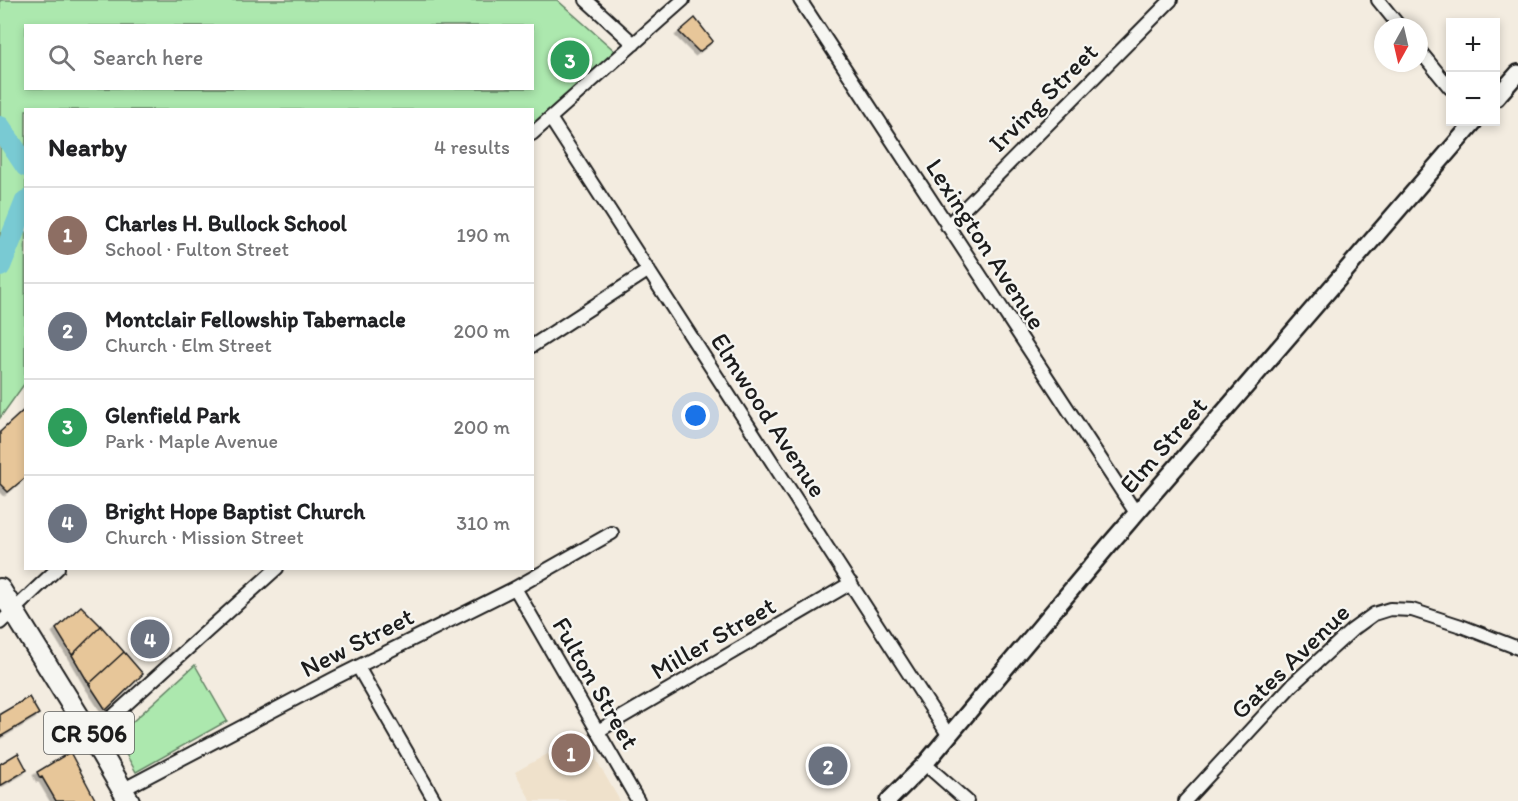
<!DOCTYPE html>
<meta charset="utf-8">
<style>
:root{--surface:#fff;--page:#f6f6f6;--text:#202124;--muted:#757577;--line:#e0e0e0;--accent:#ea580c}
body{margin:0;font-family:Itim,sans-serif;background:var(--page);color:var(--text)}
.controls{position:absolute;right:18px;top:18px;display:grid;overflow:hidden;border-radius:0px;box-shadow:0 3px 9px #0003}
.controls button{width:54px;height:54px;display:grid;place-items:center;padding:0;border:0;border-bottom:2px solid var(--line);background:var(--surface);color:var(--text);font:30px sans-serif}
.compass{position:absolute;left:1374px;top:18px;width:54px;height:54px;border-radius:50%;background:var(--surface);box-shadow:0 3px 9px #0003;rotate:188deg}
.you{position:absolute;left:696px;top:416px;width:21px;height:21px;margin:-15px;border:4px solid #fff;border-radius:50%;background:#1a73e8;box-shadow:0 0 0 9px #1a73e833}
.badge{display:grid;place-items:center;width:39px;height:39px;border-radius:50%;background:var(--accent);color:#fff;font-size:20px;font-weight:700}
.pin{position:absolute;translate:-50% -50%;border:3px solid #fff;box-shadow:0 2px 6px #0006}
.list{margin:0;padding:0;list-style:none}
h2{display:flex;justify-content:space-between;align-items:center;height:78px;margin:0;padding:0 24px;font-size:26px}
h2 small{font-size:20px;font-weight:400;color:var(--muted)}
.list li{display:grid;grid-template-columns:39px 1fr auto;gap:18px;align-items:center;box-sizing:border-box;height:96px;padding:0 24px;border-top:2px solid var(--line)}
.list b{display:block;font-size:22px;white-space:nowrap}
.list p{margin:0;font-size:20px;white-space:nowrap;color:var(--muted)}
.list em{font-size:20px;font-style:normal;color:var(--muted)}
.icon{flex:none;width:33px;height:33px;fill:none;stroke:currentColor;stroke-width:2;stroke-linecap:round;stroke-linejoin:round}
.map{position:relative;flex:none;width:1518px;height:801px;overflow:hidden}
.search{position:absolute;background:var(--surface);box-shadow:0 3px 9px #0003;left:24px;top:24px;width:510px;height:66px;display:flex;align-items:center;gap:15px;box-sizing:border-box;padding:0 21px;border-radius:0px;color:var(--muted);font-size:22px}
.panel{position:absolute;background:var(--surface);box-shadow:0 3px 9px #0003;left:24px;top:108px;width:510px;height:462px;border-radius:0px}
.map>svg:first-child{display:block}
.built{fill:#efe1cb}
.green{fill:#ace8ae;stroke:#648265;stroke-width:1.5;fill-rule:evenodd}
.lines{fill:none;stroke-linecap:round;stroke-linejoin:round}
.river{stroke:#79cad3;stroke-width:22}
.building{fill:#e7c699;stroke:#1c1c1c;stroke-width:1.5;filter:url(#shadow)}
.minor-casing{stroke:#1c1c1c;stroke-width:16}
.tertiary-casing{stroke:#1c1c1c;stroke-width:20}
.primary-casing{stroke:#1c1c1c;stroke-width:24}
.minor{stroke:#f6f6f2;stroke-width:12}
.tertiary{stroke:#f6f6f2;stroke-width:15}
.primary{stroke:#f6f6f2;stroke-width:20}
.labels{text-anchor:middle;dominant-baseline:central;stroke-width:4.5;stroke-linejoin:round;paint-order:stroke}
.shield{fill:#f6f6f2;stroke:#5d5d5c;stroke-width:1.5}
.shield-label{font-size:24px;font-weight:bold;fill:#1c1c1c}
.street-label{font-size:26px;fill:#1c1c1c;stroke:#f6f6f2}
</style>
<div class="map">
<svg width="1518" height="801" viewBox="0 0 1518 801">
<defs>
<filter id="shadow"><feDropShadow dx="-3.5" dy="3.5" stdDeviation="0" flood-color="#0004"/></filter>
</defs>
<rect width="100%" height="100%" fill="#f3ece0"/>
<filter id="ink" filterUnits="userSpaceOnUse"><feTurbulence type="fractalNoise" baseFrequency=".0167" numOctaves="2"/><feDisplacementMap in="SourceGraphic" scale="12" xChannelSelector="R" yChannelSelector="G"/><feConvolveMatrix kernelMatrix="1 2 1 2 8 2 1 2 1" color-interpolation-filters="sRGB"/></filter>
<g filter="url(#ink)">
<path class="built" d="M582 735 620 801H531L515 772Z"/>
<path class="green" d="M0 0H557L616 52 533 128 532 110H26L25 383 0 418ZM26 26H532V88H26Z
M195 665 227 721 136 772 118 740 120 739 118 735Z"/>
<g class="lines">
<path class="river" d="M0 127 26 166
M0 266 26 201"/>
</g>
<path class="building" d="M695 18 713 41 699 52 679 32Z
M26 408V477L8 492 0 484V432Z
M81 606 101 626 72 655 56 629Z
M101 626 124 652 89 684 72 655Z
M124 652 143 674 106 710 89 684Z
M29 697 39 714 0 737V714Z
M70 752 96 801H56L42 777 40 778 37 772Z
M18 753 27 770 0 786V764Z"/>
<g class="lines">
<defs>
<path id="minor" d="M586 0 634 44
M800 0 1136 513
M1378 0 1400 27
M1419 50 1450 88
M550 118 949 736
M532 134 683 0
M947 226 1171 0
M532 346 649 270
M515 588 638 801
M0 623 58 568
M358 667 435 801
M598 731 851 583
M91 736 277 568
M925 764 967 801
M122 790 335 678 515 588 612 533
M1185 801 1293 684 1352 630 1374 614 1390 609 1412 610 1461 626 1518 648"/>
<path id="tertiary" d="M1496 98 1518 73
M888 801 925 764 1108 546 1474 122"/>
<path id="primary" d="M0 589 91 736 129 801"/>
</defs>
<use href="#minor" class="minor-casing"/>
<use href="#tertiary" class="tertiary-casing"/>
<use href="#primary" class="primary-casing"/>
<use href="#minor" class="minor"/>
<use href="#tertiary" class="tertiary"/>
<use href="#primary" class="primary"/>
</g>
</g>
<g class="labels">
<rect class="shield" x="44" y="712" width="90" height="42" rx="4.5"/>
<g class="shield-label">
<text x="89" y="733">CR 506</text>
</g>
<g class="street-label">
<text transform="translate(1043 97) rotate(-45)">Irving Street</text>
<text transform="translate(986 244) rotate(57)">Lexington Avenue</text>
<text transform="translate(769 415) rotate(57)">Elmwood Avenue</text>
<text transform="translate(1163 445) rotate(-49)">Elm Street</text>
<text transform="translate(713 638) rotate(-30)">Miller Street</text>
<text transform="translate(357 642) rotate(-27)">New Street</text>
<text transform="translate(1290 661) rotate(-44)">Gates Avenue</text>
<text transform="translate(596 683) rotate(60)">Fulton Street</text>
</g>
</g>
</svg>
<div class="controls">
<button>+</button>
<button>−</button>
</div>
<svg class="compass" viewBox="-18 -18 36 36"><path d="M0-13l5 13h-10z" fill="#e53935"/><path d="M0 13l5-13h-10z" fill="#757577"/></svg>
<div class="you"></div>
<div class="pin badge" style="left:571px;top:753px;background:#8d6e63">1</div>
<div class="pin badge" style="left:828px;top:766px;background:#6b7280">2</div>
<div class="pin badge" style="left:570px;top:60px;background:#2e9e5b">3</div>
<div class="pin badge" style="left:150px;top:639px;background:#6b7280">4</div>
<div class="search"><svg class="icon" aria-label="search" viewBox="0 0 24 24"><circle cx="10" cy="10" r="6"/><path d="M15 15l6 6"/></svg>Search here</div>
<section class="panel">
<h2>Nearby<small>4 results</small></h2>
<ul class="list">
<li><span class="badge" style="background:#8d6e63">1</span><div><b>Charles H. Bullock School</b><p>School · Fulton Street</p></div><em>190 m</em></li>
<li><span class="badge" style="background:#6b7280">2</span><div><b>Montclair Fellowship Tabernacle</b><p>Church · Elm Street</p></div><em>200 m</em></li>
<li><span class="badge" style="background:#2e9e5b">3</span><div><b>Glenfield Park</b><p>Park · Maple Avenue</p></div><em>200 m</em></li>
<li><span class="badge" style="background:#6b7280">4</span><div><b>Bright Hope Baptist Church</b><p>Church · Mission Street</p></div><em>310 m</em></li>
</ul>
</section>
</div>
